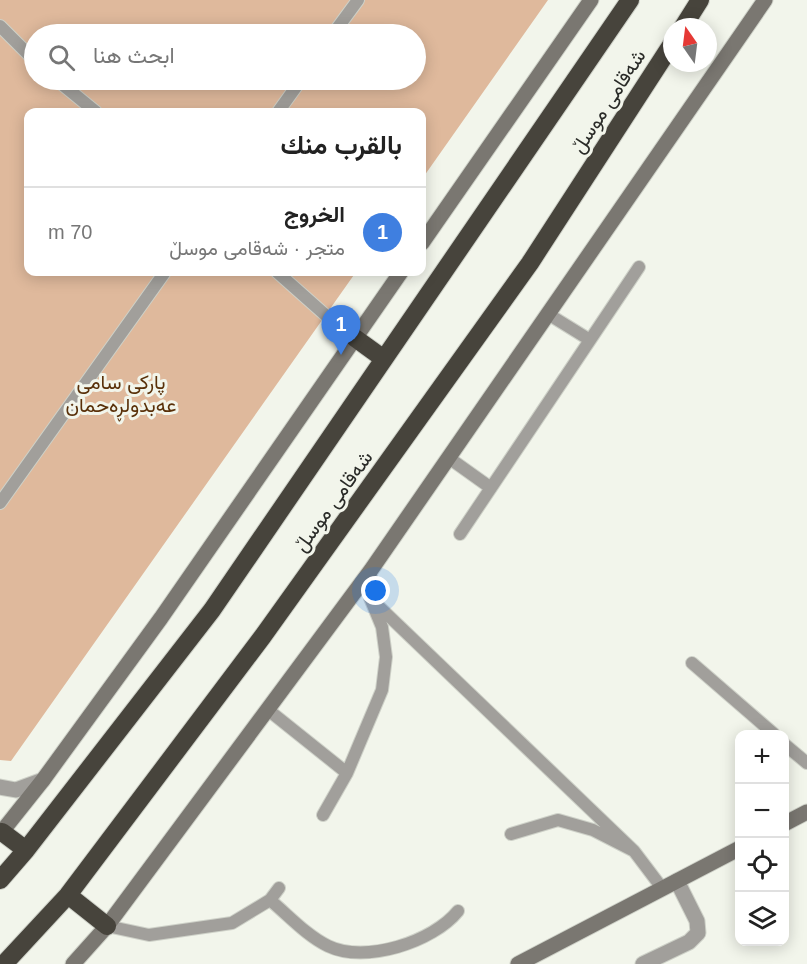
<!DOCTYPE html>
<html lang="ar">
<meta charset="utf-8">
<style>
:root{--surface:#fff;--page:#f6f6f6;--text:#222;--muted:#767676;--line:#e0e0e0;--accent:#4449be}
body{margin:0;font-family:Helvetica,Vazirmatn,sans-serif;background:var(--page);color:var(--text);direction:rtl}
.controls{position:absolute;right:18px;bottom:18px;display:grid;overflow:hidden;border-radius:12px;box-shadow:0 3px 15px #0003}
.controls button{width:54px;height:54px;display:grid;place-items:center;padding:0;border:0;border-bottom:2px solid var(--line);background:var(--surface);color:var(--text);font:30px sans-serif}
.compass{position:absolute;left:663px;top:18px;width:54px;height:54px;border-radius:50%;background:var(--surface);box-shadow:0 3px 15px #0003;rotate:346deg}
.you{position:absolute;left:376px;top:591px;width:21px;height:21px;margin:-15px;border:4px solid #fff;border-radius:50%;background:#1a73e8;box-shadow:0 0 0 9px #1a73e833}
.badge{display:grid;place-items:center;width:39px;height:39px;border-radius:50%;background:var(--accent);color:#fff;font-size:20px;font-weight:700}
.pin{position:absolute;translate:-50% -50px;filter:drop-shadow(0 2px 3px #0008)}
.pin::after{content:'';position:absolute;top:32px;width:21px;height:18px;background:inherit;clip-path:polygon(0 0,100% 0,50% 100%)}
.list{margin:0;padding:0;list-style:none}
h2{display:flex;justify-content:space-between;align-items:center;height:78px;margin:0;padding:0 24px;font-size:26px}
h2 small{font-size:20px;font-weight:400;color:var(--muted)}
.list li{display:grid;grid-template-columns:39px 1fr auto;gap:18px;align-items:center;box-sizing:border-box;height:90px;padding:0 24px;border-top:2px solid var(--line)}
.list b{display:block;font-size:22px;white-space:nowrap}
.list p{margin:0;font-size:20px;white-space:nowrap;color:var(--muted)}
.list em{font-size:20px;font-style:normal;color:var(--muted)}
.icon{flex:none;width:33px;height:33px;fill:none;stroke:currentColor;stroke-width:2;stroke-linecap:round;stroke-linejoin:round}
.map{position:relative;flex:none;width:807px;height:964px;overflow:hidden;direction:ltr}
.search{position:absolute;background:var(--surface);box-shadow:0 3px 15px #0003;left:24px;top:24px;width:402px;height:66px;display:flex;align-items:center;gap:15px;box-sizing:border-box;padding:0 21px;border-radius:33px;color:var(--muted);font-size:22px}
.panel{position:absolute;background:var(--surface);box-shadow:0 3px 15px #0003;left:24px;top:108px;width:402px;height:168px;border-radius:12px;direction:rtl}
.map>svg:first-child{display:block}
.green{fill:#dfb99c;fill-rule:evenodd}
.lines{fill:none;stroke-linecap:round;stroke-linejoin:round}
.lane-casing{stroke:#ced1c8;stroke-width:14}
.street-casing{stroke:#ced1c8;stroke-width:17}
.secondary-casing{stroke:#ced1c8;stroke-width:17}
.highway-casing{stroke:#ced1c8;stroke-width:20}
.lane{stroke:#a19f9b;stroke-width:12}
.street{stroke:#a19f9b;stroke-width:15}
.secondary{stroke:#7a7771;stroke-width:15}
.highway{stroke:#47443c;stroke-width:18}
.labels{text-anchor:middle;dominant-baseline:central;stroke-width:6;stroke-linejoin:round;paint-order:stroke}
.street-label{font-size:20px;fill:#2a2b28;stroke:#f2f5eb}
.park-label{font-size:20px;fill:#593009;stroke:#f2f5eb}
</style>
<div class="map">
<svg width="807" height="964" viewBox="0 0 807 964">
<rect width="100%" height="100%" fill="#f2f5eb"/>
<path class="green" d="M0 0H548L422 179V112H28V272H356L11 761 0 760ZM34 34H416V80H34Z"/>
<g class="lines">
<defs>
<path id="lane" d="M0 26 34 60
M333 34 358 0
M57 80 96 112
M278 112 301 80
M277 272 331 320 355 338
M548 314 590 340
M449 458 491 488
M0 503 165 272
M460 534 639 267
M370 598 634 851
M692 663 774 734
M267 709 347 773
M784 744 807 763
M323 815 347 773 382 690 386 657 382 627 370 598 371 570
M511 834 558 820 593 830 634 851 662 888
M270 900C288 915 307 936 328 946 365 964 433 942 458 911
M107 926 149 935 232 923 270 900 279 888"/>
<path id="street" d="M0 787 16 790 43 780
M643 964 689 942 698 933 697 921 677 881"/>
<path id="secondary" d="M422 243 591 0
M784 824 807 812
M0 834 43 780 161 618 401 272
M73 964 107 926 371 570 765 0
M518 964 740 848"/>
<path id="highway" d="M683 27 700 0
M355 338 384 359
M2 832 26 850
M0 880 26 850 212 610 630 0
M68 895 107 926
M4 964 68 895 263 636 530 263 672 44"/>
</defs>
<use href="#lane" class="lane-casing"/>
<use href="#street" class="street-casing"/>
<use href="#secondary" class="secondary-casing"/>
<use href="#highway" class="highway-casing"/>
<use href="#lane" class="lane"/>
<use href="#street" class="street"/>
<use href="#secondary" class="secondary"/>
<use href="#highway" class="highway"/>
</g>
<g class="labels">
<g class="street-label">
<text transform="translate(608 101) rotate(-57)">شەقامی موسڵ</text>
<text transform="translate(333 501) rotate(-54)">شەقامی موسڵ</text>
</g>
<g class="park-label">
<text x="121" y="382">پارکی سامی<tspan x="121" dy="23">عەبدولڕەحمان</tspan></text>
</g>
</g>
</svg>
<div class="controls">
<button>+</button>
<button>−</button>
<button><svg class="icon" aria-label="locate" viewBox="0 0 24 24"><circle cx="12" cy="12" r="6"/><path d="M12 2v4M12 18v4M2 12h4M18 12h4"/></svg></button>
<button><svg class="icon" aria-label="layers" viewBox="0 0 24 24"><path d="M12 4l9 5-9 5-9-5zM3 14l9 5 9-5"/></svg></button>
</div>
<svg class="compass" viewBox="-18 -18 36 36"><path d="M0-13l5 13h-10z" fill="#e53935"/><path d="M0 13l5-13h-10z" fill="#767676"/></svg>
<div class="you"></div>
<div class="pin badge" style="left:341px;top:355px;background:#3f7fe0">1</div>
<div class="search"><svg class="icon" aria-label="search" viewBox="0 0 24 24"><circle cx="10" cy="10" r="6"/><path d="M15 15l6 6"/></svg>ابحث هنا</div>
<section class="panel">
<h2>بالقرب منك<small></small></h2>
<ul class="list">
<li><span class="badge" style="background:#3f7fe0">1</span><div><b>الخروج</b><p>متجر · شەقامی موسڵ</p></div><em>70 m</em></li>
</ul>
</section>
</div>
